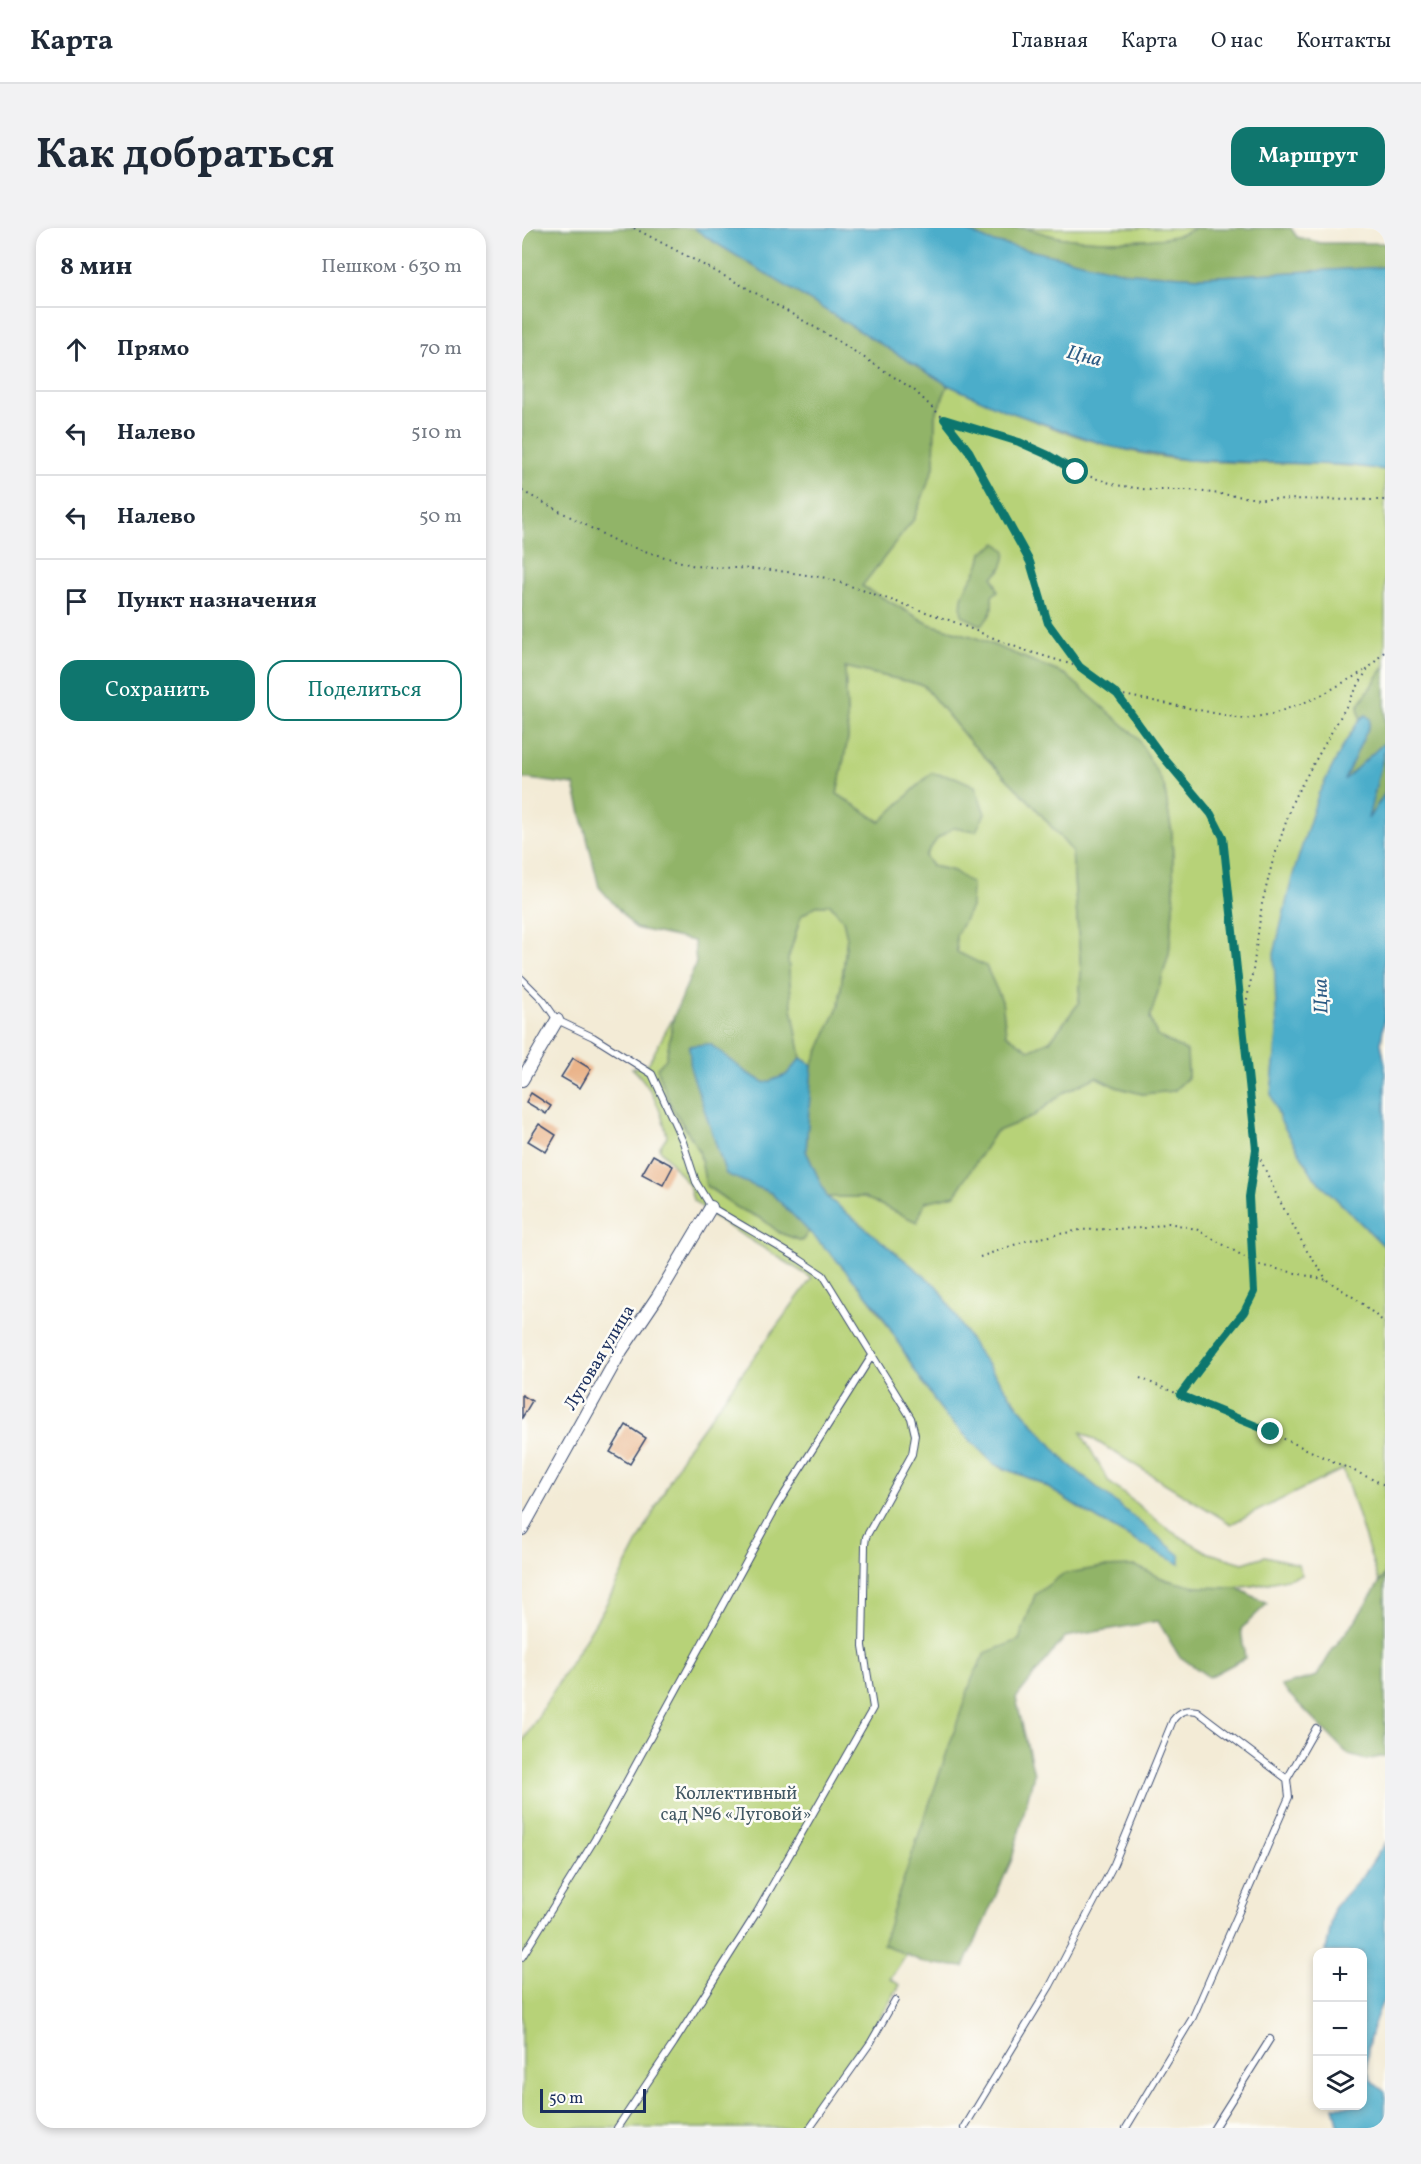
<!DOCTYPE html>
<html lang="ru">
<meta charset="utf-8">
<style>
:root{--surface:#fff;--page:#f2f2f3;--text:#1f2937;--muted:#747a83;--line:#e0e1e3;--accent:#0f766e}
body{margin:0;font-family:Vollkorn,serif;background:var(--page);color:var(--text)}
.controls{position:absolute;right:18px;bottom:18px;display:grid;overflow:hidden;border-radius:12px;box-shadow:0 3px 9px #0003}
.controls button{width:54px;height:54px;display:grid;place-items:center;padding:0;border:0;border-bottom:2px solid var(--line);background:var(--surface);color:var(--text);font:30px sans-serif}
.scale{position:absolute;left:18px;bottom:15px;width:106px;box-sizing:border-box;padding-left:6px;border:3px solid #1b2f5e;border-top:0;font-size:16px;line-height:21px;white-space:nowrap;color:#1b2f5e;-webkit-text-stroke:4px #fdfcf7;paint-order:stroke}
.stop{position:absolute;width:18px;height:18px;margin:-14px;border:4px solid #0f766e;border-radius:50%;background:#fff}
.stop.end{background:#0f766e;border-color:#fff;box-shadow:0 2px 6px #0008}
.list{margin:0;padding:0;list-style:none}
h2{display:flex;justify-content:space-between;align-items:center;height:78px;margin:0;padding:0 24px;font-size:26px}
h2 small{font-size:20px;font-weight:400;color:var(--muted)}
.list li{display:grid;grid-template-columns:39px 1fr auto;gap:18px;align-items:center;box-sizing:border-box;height:84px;padding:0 24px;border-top:2px solid var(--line)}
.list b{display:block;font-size:22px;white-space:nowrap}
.list em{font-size:20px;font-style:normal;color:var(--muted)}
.actions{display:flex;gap:12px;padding:18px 24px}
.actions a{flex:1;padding:14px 0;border:2px solid var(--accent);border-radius:18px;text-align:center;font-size:21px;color:var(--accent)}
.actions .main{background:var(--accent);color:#fff}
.icon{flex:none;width:33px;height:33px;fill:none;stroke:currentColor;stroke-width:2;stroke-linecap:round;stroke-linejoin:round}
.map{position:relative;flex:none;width:863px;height:1900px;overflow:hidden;border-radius:18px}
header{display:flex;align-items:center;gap:36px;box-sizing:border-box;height:84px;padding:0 30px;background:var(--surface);border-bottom:2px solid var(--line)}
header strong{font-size:28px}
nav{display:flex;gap:33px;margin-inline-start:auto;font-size:21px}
.intro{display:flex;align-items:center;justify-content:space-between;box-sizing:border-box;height:144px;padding:0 36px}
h1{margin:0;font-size:42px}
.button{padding:15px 27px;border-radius:18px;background:var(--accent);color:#fff;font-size:21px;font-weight:700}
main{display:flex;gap:36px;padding:0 36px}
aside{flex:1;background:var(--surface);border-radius:18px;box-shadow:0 3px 9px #0003}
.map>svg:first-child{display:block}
.green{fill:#b7d278;stroke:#69806b;stroke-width:1.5;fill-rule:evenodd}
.forest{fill:#91b468;stroke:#567263;stroke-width:1.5;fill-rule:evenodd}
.water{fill:#4badca;stroke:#336e94;stroke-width:1.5}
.building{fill:#eab48a}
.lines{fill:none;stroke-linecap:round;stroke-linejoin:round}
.lane-casing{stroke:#3b4b70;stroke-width:8}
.street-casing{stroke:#3b4b70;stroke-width:14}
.path{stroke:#3b4b70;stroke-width:2;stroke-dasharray:1.5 4.5;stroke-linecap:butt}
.lane{stroke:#fff;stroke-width:6}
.street{stroke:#fff;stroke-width:12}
.route{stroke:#0f766e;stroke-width:8}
.labels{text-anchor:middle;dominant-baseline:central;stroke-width:5;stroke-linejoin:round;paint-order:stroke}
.street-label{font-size:18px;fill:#1b2f5e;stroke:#fdfcf7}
.park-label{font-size:18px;fill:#425864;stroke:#fdfcf7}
.water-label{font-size:20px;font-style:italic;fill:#2c5b84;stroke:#fdfcf7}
</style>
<header>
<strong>Карта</strong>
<nav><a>Главная</a><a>Карта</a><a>О нас</a><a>Контакты</a></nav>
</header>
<div class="intro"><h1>Как добраться</h1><a class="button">Маршрут</a></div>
<main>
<aside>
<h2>8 мин<small>Пешком · 630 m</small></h2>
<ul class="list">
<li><svg class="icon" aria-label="ahead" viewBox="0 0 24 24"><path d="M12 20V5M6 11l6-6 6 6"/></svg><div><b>Прямо</b></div><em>70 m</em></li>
<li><svg class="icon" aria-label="left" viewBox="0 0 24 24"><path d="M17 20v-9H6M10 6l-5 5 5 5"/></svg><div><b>Налево</b></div><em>510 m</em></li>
<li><svg class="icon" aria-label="left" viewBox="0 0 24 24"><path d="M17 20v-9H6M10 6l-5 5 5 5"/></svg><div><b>Налево</b></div><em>50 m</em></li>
<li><svg class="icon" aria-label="arrive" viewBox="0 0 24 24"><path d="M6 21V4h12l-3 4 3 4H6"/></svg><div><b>Пункт назначения</b></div></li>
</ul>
<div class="actions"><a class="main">Сохранить</a><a>Поделиться</a></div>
</aside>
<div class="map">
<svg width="863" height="1900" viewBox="0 0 863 1900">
<rect width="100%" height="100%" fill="#fdfcf7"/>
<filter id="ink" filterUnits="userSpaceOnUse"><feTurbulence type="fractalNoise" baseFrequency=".0167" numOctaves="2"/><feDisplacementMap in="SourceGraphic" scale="12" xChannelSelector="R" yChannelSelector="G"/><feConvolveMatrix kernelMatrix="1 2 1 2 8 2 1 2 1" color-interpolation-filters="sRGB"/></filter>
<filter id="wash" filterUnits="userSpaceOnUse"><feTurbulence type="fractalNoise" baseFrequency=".008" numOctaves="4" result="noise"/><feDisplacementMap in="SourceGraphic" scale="24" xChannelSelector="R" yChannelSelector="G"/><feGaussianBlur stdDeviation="1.35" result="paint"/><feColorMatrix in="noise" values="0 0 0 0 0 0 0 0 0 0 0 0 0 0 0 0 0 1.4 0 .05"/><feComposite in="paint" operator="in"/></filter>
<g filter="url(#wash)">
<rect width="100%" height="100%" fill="#f3ebd6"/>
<path class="green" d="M499 0H673C651 17 564 14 536 9 523 7 511 3 499 0Z
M426 157C498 189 587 226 666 232 732 238 798 232 863 242V438L836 478 838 491 821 518 796 567 755 806 749 866 792 949 863 1019V1346L857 1354 821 1241 709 1296 558 1203 587 1254 650 1304 687 1325 721 1335 743 1328 776 1336 780 1347C736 1359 687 1368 643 1351 633 1348 623 1342 613 1338L513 1367 399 1704 368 1751 378 1757 351 1801 276 1900H0V1515L82 1380 163 1223 290 1050 196 992 171 972 167 957 137 920 145 908C140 883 129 858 110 840L126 836 152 788 144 831 148 876 177 922 184 958 216 980 240 991 258 1005 280 1013 287 1003C317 1034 347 1066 369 1103L478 1239 517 1254 577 1292 632 1323 658 1335 544 1234 526 1213 497 1179 453 1120 417 1060 305 969H342L395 994 403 974 433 966 473 904 510 889 541 865 574 849 594 859 620 866 651 863 666 850 665 823 635 808 628 790 647 726 652 669 650 606 642 557 544 447 452 409 407 396 340 358 392 291 412 239 413 188ZM460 325 479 342 471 349 474 356 470 368 458 338Z
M323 439 401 457 449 515 511 577 550 623 559 744 557 775 528 813 507 822 484 806 480 773 435 724 433 708 449 679 432 643 410 638 403 628 415 611 431 600 409 545 359 594 315 566 326 510Z
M308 676 321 692 325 709 317 777 290 837 279 830 270 780 266 731 279 688 294 678Z"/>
<path class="forest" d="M0 0H172L189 12 426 157 413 188 412 239 392 291 340 358 407 396 452 409 544 447 615 509 642 557 650 606 652 669 647 726 628 790 635 808 665 823 666 849 652 863 620 866 594 859 574 849 541 865 510 889 473 904 433 967 403 974 395 994 342 969H305L284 923 290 837 317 777 325 709 321 692 308 676 294 678 279 688 266 731 270 780 279 830 264 847 243 855 225 845 188 816 167 818 191 907 204 946 249 965 287 1003 280 1013 258 1005 240 991 216 980 184 957 177 922 148 876 135 840 144 831 152 788 174 735 172 713 113 700 77 659 52 557 0 550ZM323 439 401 457 449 515 511 577 550 623 559 744 557 775 528 813 507 822 484 806 480 773 464 738 435 724 434 708 449 679 450 656 432 643 410 638 403 628 415 611 431 600 454 603 463 586 453 558 433 549 409 545 358 594 315 566 326 510Z
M439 0C458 0 480 0 499 0 511 1 523 7 536 9 564 14 651 17 673 0H769L775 9 799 15H863V39L679 49 607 45 467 13Z
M475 315 484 323C483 336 480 341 471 349L476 363 470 368C471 381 470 388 459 397L440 388C435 356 456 353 460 325Z
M863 438V514L821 554 847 498 844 487 838 491 836 478Z
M863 521V565L845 593Z
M613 1338 644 1352 674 1359 716 1360 745 1376 719 1401 723 1430 687 1449 657 1428 636 1393 543 1409 494 1470 512 1546 490 1631 442 1739 403 1735 361 1716 373 1676 450 1451 463 1425 497 1412 513 1367 541 1346 580 1339Z
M863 1346V1528L844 1532 827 1527 759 1458 795 1448 811 1421 833 1393Z"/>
<path class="water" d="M172 0H439L467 13 607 45 679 49 863 39V242L826 237 665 232 590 219 482 182 426 157 189 12Z
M844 487 848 491 847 498 822 552 863 514V521L846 591 863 565V786L859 815 863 837V1019L792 949 759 894 749 866 755 806 752 726 770 650 796 567 821 518 838 491Z
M188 816 225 845 243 855 264 847 279 830 290 837 284 923 305 969 417 1060 453 1120 497 1179 544 1234 658 1327V1336L632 1323 577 1292 517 1254 472 1236 421 1185 395 1146 357 1082 312 1029 249 965 204 946 169 842 167 818Z
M863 1615V1769C853 1790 838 1829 849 1851 851 1856 859 1860 863 1864V1900H817L812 1878H840V1724H804L812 1679 843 1645Z"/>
<g id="blocks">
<path class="building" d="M51 830 69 841 58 860 39 849Z
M9 865 29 878 24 886 4 874Z
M17 896 34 907 24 924 6 913Z
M131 927 151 938 141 957 120 946Z
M0 1167 10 1173 0 1190Z
M104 1197 124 1210 108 1236 88 1224Z"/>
</g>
</g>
<g filter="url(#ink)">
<use href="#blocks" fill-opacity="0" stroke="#3b4b70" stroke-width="1.5"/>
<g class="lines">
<defs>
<path id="lane" d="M0 751 21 772 35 792 71 809 130 846 161 914 174 954 189 979 277 1031 301 1047 389 1190 393 1207 390 1226 344 1309 343 1317 341 1418 351 1480 235 1684 152 1815 95 1900
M765 1551 794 1500
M0 1729 73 1611 256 1276 351 1126
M288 1900 349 1814 373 1772
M442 1900 528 1758 592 1636 651 1492C659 1482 664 1481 675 1483L765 1551 767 1569 671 1789 604 1900
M692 1900 748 1811"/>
<path id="street" d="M0 852 35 792
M0 1301 99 1123 136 1068 189 979"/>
</defs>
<use href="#lane" class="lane-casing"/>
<use href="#street" class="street-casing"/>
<path class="path" d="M112 0 223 59 318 114 392 162 422 191 447 223 508 334 526 395 558 439 595 466 637 524 689 586 701 609 734 921 754 966 785 1023 805 1052 837 1073 863 1095
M424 192 497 214 554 244 594 257 628 262H667L737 271 863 272
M0 263 99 316 173 338 251 342 305 350 427 392 499 421 558 439
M596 466 722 491 751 486 794 470 842 443
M720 795 731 742 740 676 750 636 772 570 845 442 863 423
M458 1029 503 1013 558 1002 623 1000 647 995 674 1001 737 1037 805 1052
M618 1150 749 1205 863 1257
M658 1167 694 1119 722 1084 732 1064 727 969 734 921"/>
<use href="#lane" class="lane"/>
<use href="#street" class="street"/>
</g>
</g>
<g class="lines" filter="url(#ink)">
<path class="route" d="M554 244 526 227 497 214 422 191 447 223 508 334 526 395 558 439 595 466 637 524 689 586 701 609 734 921 727 969 732 1064 722 1084 694 1119 658 1167 749 1204"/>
</g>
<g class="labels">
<g class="street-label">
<text transform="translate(78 1130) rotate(-59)">Луговая улица</text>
</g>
<g class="park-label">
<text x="214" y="1566">Коллективный<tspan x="214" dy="21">сад №6 «Луговой»</tspan></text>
</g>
<g class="water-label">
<text transform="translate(562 129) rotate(14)">Цна</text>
<text transform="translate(800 768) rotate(-92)">Цна</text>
</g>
</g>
</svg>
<div class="controls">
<button>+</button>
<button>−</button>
<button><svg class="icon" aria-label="layers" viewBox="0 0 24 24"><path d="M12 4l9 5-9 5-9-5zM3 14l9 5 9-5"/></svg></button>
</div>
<div class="scale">50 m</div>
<div class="stop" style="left:554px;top:244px"></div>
<div class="stop end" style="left:749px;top:1204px"></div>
</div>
</main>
